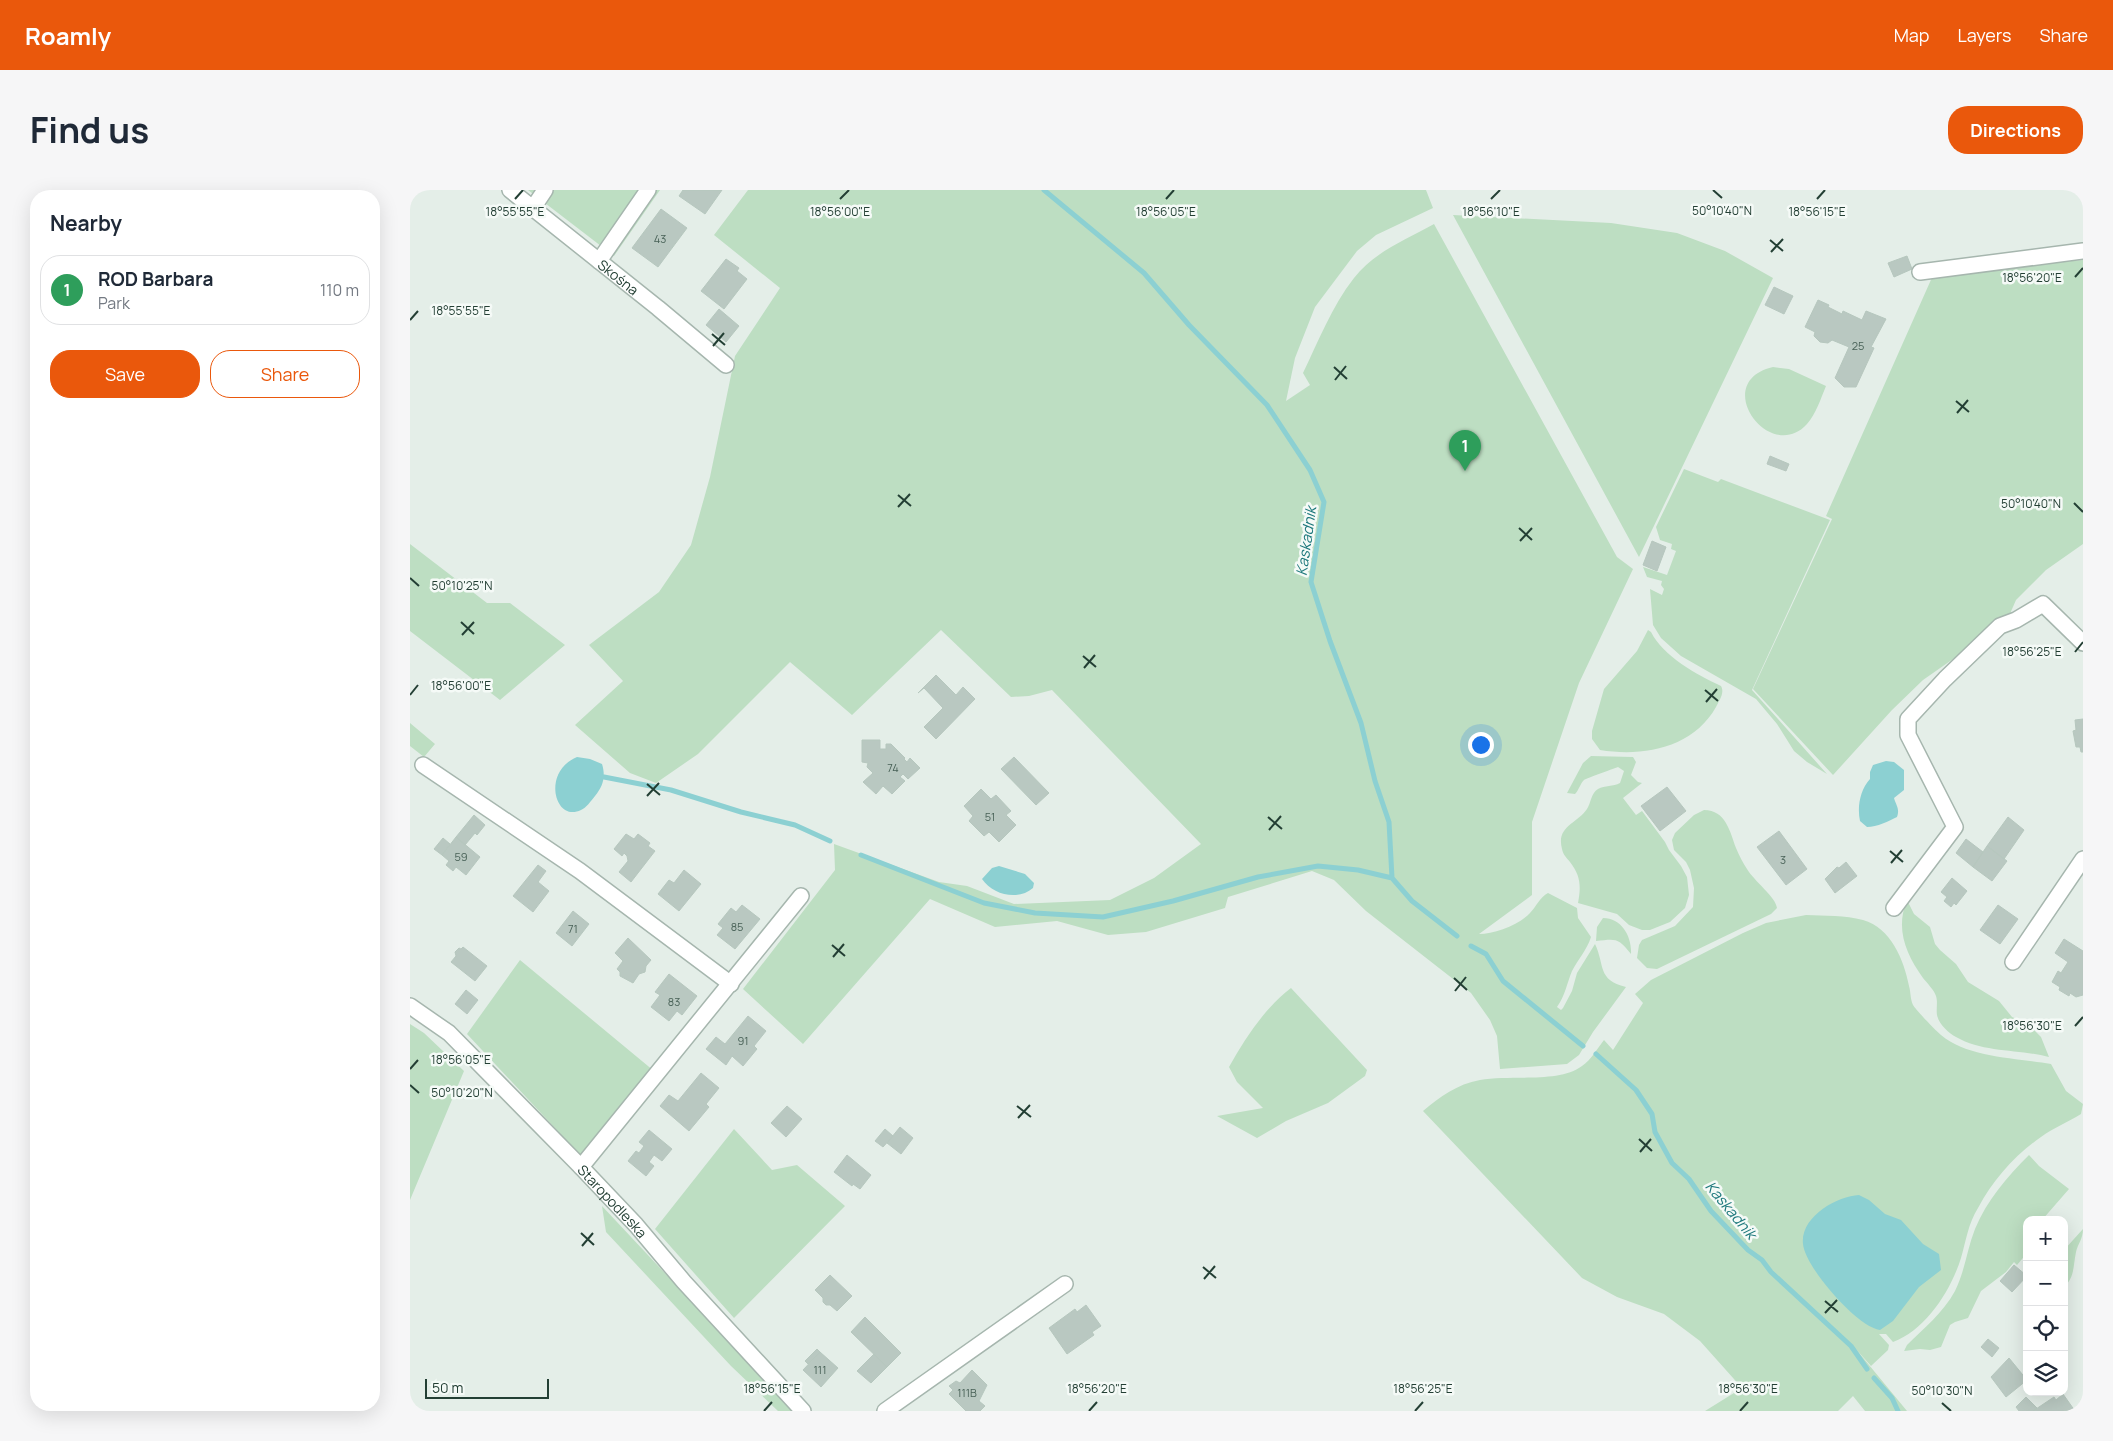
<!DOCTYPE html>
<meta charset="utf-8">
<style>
:root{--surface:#fff;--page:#f6f6f7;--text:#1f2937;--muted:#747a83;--line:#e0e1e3;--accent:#ea580c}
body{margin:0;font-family:Manrope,sans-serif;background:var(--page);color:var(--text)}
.controls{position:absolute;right:15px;bottom:15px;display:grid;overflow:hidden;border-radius:10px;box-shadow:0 5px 20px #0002}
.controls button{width:45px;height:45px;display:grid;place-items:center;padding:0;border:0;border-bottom:1px solid var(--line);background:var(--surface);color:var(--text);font:25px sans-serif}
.scale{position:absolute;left:15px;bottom:12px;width:124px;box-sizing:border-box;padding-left:5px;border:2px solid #233f34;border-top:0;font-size:14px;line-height:18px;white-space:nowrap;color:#233f34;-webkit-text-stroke:4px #f5faf7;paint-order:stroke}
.you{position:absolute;left:1070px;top:554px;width:18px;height:18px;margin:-12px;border:4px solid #fff;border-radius:50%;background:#1a73e8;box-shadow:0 0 0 8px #1a73e833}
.badge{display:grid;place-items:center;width:32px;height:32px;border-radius:50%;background:var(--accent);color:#fff;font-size:16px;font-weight:700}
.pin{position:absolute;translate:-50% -41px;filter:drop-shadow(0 1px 2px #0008)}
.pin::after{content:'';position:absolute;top:26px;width:18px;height:15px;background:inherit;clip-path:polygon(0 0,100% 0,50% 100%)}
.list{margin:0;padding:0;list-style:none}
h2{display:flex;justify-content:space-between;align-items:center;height:65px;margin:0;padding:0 20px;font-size:21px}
h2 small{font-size:16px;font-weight:400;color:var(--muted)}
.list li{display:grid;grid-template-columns:32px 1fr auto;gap:15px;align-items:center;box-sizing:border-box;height:70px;margin:0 10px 10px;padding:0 10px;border:1px solid var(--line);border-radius:20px}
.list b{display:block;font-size:19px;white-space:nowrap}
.list p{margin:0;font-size:16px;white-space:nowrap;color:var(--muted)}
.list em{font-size:16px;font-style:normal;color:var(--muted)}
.actions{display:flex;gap:10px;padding:15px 20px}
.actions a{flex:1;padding:11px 0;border:1px solid var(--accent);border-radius:20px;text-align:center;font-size:18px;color:var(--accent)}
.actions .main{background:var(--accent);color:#fff}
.icon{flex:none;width:28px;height:28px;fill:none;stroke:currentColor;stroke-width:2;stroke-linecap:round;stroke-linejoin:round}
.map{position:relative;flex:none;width:1673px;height:1221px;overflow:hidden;border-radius:20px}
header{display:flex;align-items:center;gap:30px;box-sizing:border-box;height:70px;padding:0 25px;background:var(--accent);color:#fff}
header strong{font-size:24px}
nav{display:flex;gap:28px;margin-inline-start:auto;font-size:18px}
.intro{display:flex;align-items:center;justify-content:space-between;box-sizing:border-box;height:120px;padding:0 30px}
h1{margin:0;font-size:35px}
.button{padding:12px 22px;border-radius:20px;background:var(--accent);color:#fff;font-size:18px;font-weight:700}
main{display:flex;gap:30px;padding:0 30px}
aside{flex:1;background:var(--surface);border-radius:20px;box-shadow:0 5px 20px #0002}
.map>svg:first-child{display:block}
.green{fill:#bddec2}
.water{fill:#8cd0d2}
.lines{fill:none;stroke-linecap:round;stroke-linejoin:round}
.stream{stroke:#8cd0d2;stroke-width:5}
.building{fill:#b9c8c1;stroke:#b6c7be}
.minor-casing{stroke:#a6b6ae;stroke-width:18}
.minor{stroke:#fff;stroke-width:15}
.ticks{fill:none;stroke:#233f34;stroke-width:2}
.labels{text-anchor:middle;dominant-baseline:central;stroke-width:5;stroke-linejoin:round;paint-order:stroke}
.number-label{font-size:11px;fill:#486157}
.street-label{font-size:14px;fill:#233f34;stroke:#f5faf7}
.water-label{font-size:15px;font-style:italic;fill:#1d787c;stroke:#f5faf7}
.ticks-label{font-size:12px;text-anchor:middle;fill:#233f34;stroke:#f5faf7;stroke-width:5;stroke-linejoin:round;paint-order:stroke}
</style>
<header>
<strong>Roamly</strong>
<nav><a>Map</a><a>Layers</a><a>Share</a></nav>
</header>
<div class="intro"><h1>Find us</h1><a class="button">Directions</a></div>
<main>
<aside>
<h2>Nearby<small></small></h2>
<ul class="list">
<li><span class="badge" style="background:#2e9e5b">1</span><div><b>ROD Barbara</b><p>Park</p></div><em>110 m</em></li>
</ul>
<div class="actions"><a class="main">Save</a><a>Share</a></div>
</aside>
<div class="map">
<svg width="1673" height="1221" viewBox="0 0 1673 1221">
<rect width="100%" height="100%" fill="#e4eee8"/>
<path class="green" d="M118 0H250L204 66Z
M338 0H1016L1023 18 966 45 947 61 905 117 885 168 876 211 900 195 893 183C908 152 922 116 944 88 964 62 997 49 1024 34L1207 367 1223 379 1169 493 1122 632V705L1069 744C1084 744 1109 735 1120 723 1126 717 1130 707 1138 703L1167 718 1168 728 1181 747C1177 760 1168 769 1162 781 1157 793 1155 806 1147 817L1151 820 1153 818 1162 801 1167 783 1185 754C1195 775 1187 790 1216 797L1183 842 1169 865 1157 874 1090 879 1087 846 1080 830 1061 803 956 721 924 690 902 681 818 707 815 718 736 742 698 745 647 731 585 737 520 709 393 854 333 799 425 680 424 654 529 692 557 696 604 714 700 710 744 688 791 654 642 500 619 506 601 507 531 440 442 525 380 472 288 564 246 593 220 583 165 535 213 491 179 455 249 402 281 355 300 287 325 166 370 98 304 45Z
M1043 25 1201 33 1267 43 1315 61 1363 88 1229 367Z
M1673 70V354L1636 380 1606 410 1599 426 1576 446 1513 490 1482 520 1423 585 1343 499 1422 329 1416 326 1524 83Z
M1363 177 1379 179 1416 196C1411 208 1406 224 1397 234 1360 275 1299 192 1363 177Z
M1274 279 1308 292 1311 289 1420 330 1342 500 1417 584 1397 572 1384 561 1367 534 1346 509 1271 466 1251 448 1243 435 1240 399 1252 405 1254 399 1251 395 1252 391 1237 387 1233 377 1257 385 1266 361 1261 359 1262 354 1250 350 1246 337Z
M0 354 77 413H100L155 455 90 510 0 441Z
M1238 440 1241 442C1253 466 1287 485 1311 496 1315 503 1309 511 1306 517 1283 558 1233 567 1190 560L1182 549V541L1194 499 1227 461Z
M0 533 25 554 14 567 0 556Z
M1181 566 1223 567 1226 572 1221 585 1228 592 1232 593 1213 608 1226 625 1232 621 1255 652 1259 660 1271 676 1277 687 1279 705 1275 718 1260 732 1240 740H1232L1219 735 1207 724 1168 713C1171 697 1171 686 1160 672 1157 668 1153 665 1152 659 1146 636 1167 634 1177 619 1181 613 1181 603 1188 599 1195 595 1203 597 1210 593L1214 581 1208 577C1203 579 1177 588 1174 590 1170 594 1169 600 1165 604L1157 603 1173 573Z
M1294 620C1316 620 1320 642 1326 658 1329 665 1333 673 1337 679 1344 691 1366 707 1367 718L1361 724 1247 779 1237 778 1227 768 1229 755 1232 750 1265 736 1283 717 1284 698 1280 680 1276 672 1264 660 1262 650 1265 643 1284 625Z
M1497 710 1504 724 1520 737 1525 754 1530 760 1546 774 1558 792 1589 811 1602 827 1616 833 1623 839 1631 847 1639 867C1609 859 1574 863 1546 847 1539 843 1529 835 1527 825 1526 819 1528 812 1526 806 1524 800 1517 793 1513 788 1496 764 1485 739 1497 710Z
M1396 725C1415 726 1435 725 1453 730 1481 738 1494 770 1499 796 1501 803 1500 808 1503 815 1505 819 1526 841 1531 845 1558 868 1608 868 1641 874L1656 901 1673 914 1671 924C1658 932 1643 938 1631 947 1605 965 1583 990 1568 1018 1558 1034 1556 1051 1551 1068 1541 1100 1516 1140 1483 1152L1476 1144H1469L1479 1155 1478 1160 1461 1176 1445 1158 1497 1221H1455L1443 1206 1428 1221H1295L1332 1198 1290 1151 1254 1124 1207 1107 1172 1088 1013 921C1030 907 1047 894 1070 890 1099 884 1148 894 1172 876 1181 870 1187 859 1194 850L1203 860 1233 813 1225 804 1241 790 1333 743 1356 733Z
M1193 728C1212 728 1222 747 1221 764 1208 747 1205 749 1186 751L1187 737Z
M110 770 244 881 172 967 57 844Z
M881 798 957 880 955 886 918 913 876 931 847 948 807 926 853 918 827 892 819 877C836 847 854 819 881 798Z
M0 834 14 843 54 881 0 1010Z
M324 939 362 980 387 975 435 1016 324 1128 245 1039Z
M1619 965 1629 976 1659 999 1632 1030H1617V1063L1607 1075 1604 1072 1596 1082 1571 1101 1558 1128 1545 1132 1540 1135 1531 1157 1520 1160 1510 1159 1494 1161 1497 1155C1514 1138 1533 1123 1545 1101 1555 1081 1557 1059 1565 1039 1577 1010 1597 987 1619 965Z
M192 1016 384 1221H368L321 1176 196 1042Z
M1673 1039C1673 1049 1668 1053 1666 1062 1663 1076 1665 1087 1654 1097V1060Z"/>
<path class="water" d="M167 567 180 569 192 574C196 587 193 596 185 606 181 611 176 618 171 620 145 633 131 582 167 567Z
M1476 571 1484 572 1494 580V600L1484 608C1486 615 1490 619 1487 627 1479 631 1467 637 1457 637L1450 631C1447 617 1450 600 1460 589V582L1463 575Z
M589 676 615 684 624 693 623 698C608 711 583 705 572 689L582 678Z
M1449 1005 1459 1010 1475 1024 1491 1030 1513 1054 1529 1064 1531 1080 1509 1097 1483 1131 1470 1140C1447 1137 1395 1077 1393 1054 1390 1027 1427 1006 1449 1005Z"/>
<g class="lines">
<path class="stream" d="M634 0 734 83 779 135 857 215 900 280 914 312 901 392 920 451 951 533 965 591 979 632 982 688 1002 711 1047 746
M194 587 261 600 331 622 385 635 420 651
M451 665 574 713 625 723 693 727 763 711 848 687 908 676 948 680 982 688
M1061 756 1076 764 1093 791 1173 856
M1186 864 1226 900 1242 924 1245 942 1262 973 1279 989 1301 1021 1338 1060 1352 1070 1361 1082 1441 1156 1457 1179
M1464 1188 1482 1208 1488 1221"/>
</g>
<path class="building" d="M273 0H312L295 24 269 6Z
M251 19 277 38 248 77 222 58Z
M1497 66 1502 79 1484 87 1478 73Z
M316 69 329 78 327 81 337 89 314 119 291 101Z
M1364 97 1383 106 1374 124 1355 115Z
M1408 110 1419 115 1418 117 1432 124 1433 121 1452 130 1456 121 1476 129 1461 157 1464 158 1446 197H1434L1425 188 1439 157 1422 150 1418 153 1410 152 1404 146 1405 142 1395 137Z
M309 119 329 136 316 152 296 135Z
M1360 266 1379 274 1376 281 1357 274Z
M1242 351 1256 357 1247 381 1233 375Z
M526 485 546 505 553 497 565 509 526 549 514 537 533 518 514 498 508 503Z
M1673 529V562H1671L1670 557H1666L1663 541 1666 540 1665 530Z
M452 550H470V559H476V554H481L495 568 494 569 497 572 500 568 510 578 498 589 493 584 490 587 495 591 482 604 473 596 466 604 453 592 463 583 457 577 458 573 452 572Z
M604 567 639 603 626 615 591 579Z
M1257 597 1276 621 1250 641 1231 616Z
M571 599 581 609 586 605 601 621 596 625 606 635 589 652 579 642 574 646 559 631 563 626 554 616Z
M64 625 75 635 67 645 65 643 55 655 46 647Z
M1598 627 1614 640 1594 669 1577 656Z
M1369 641 1397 679 1376 695 1347 657Z
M216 644 224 649 228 644 240 653 238 656 245 661 221 692 209 682 218 671 217 666 214 663 212 666 204 659Z
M46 647 70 667 56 685 46 677 43 681 36 675 39 671 32 665Z
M33 648 40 654 32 665 24 659Z
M1556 649 1573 662 1563 677 1546 663Z
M1577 656 1597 671 1582 691 1563 677Z
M1436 672 1447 686 1425 703 1415 689 1427 677 1429 678Z
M128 675 136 681 128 692 139 701 123 722 103 706Z
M274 680 291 694 269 721 248 704 259 690 264 693Z
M1542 688 1557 701 1546 715 1544 713 1541 717 1534 711 1537 707 1531 702Z
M332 715 350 729 325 759 307 745 313 738 308 734 321 718 326 722Z
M1588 715 1608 729 1590 754 1570 740Z
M163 721 179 734 162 756 146 743Z
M218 748 241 770 236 776 235 782 229 784 223 793 210 786V782L207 779 213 771 205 763Z
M1654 749 1673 761V805L1666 807 1660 803 1659 806 1649 800 1650 797 1642 792 1648 781 1651 783 1658 772 1645 763Z
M53 757 77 776 65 791 41 772 46 766 45 762 49 758 51 759Z
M259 784 287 806 272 825 267 821 259 831 241 817 250 805 245 802Z
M56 800 68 810 57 824 45 814Z
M338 826 356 841 344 856 347 859 333 876 322 866 316 875 296 859 306 847 315 854Z
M291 883 309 898 296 914 299 917 279 941 250 916 259 905 268 911Z
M377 916 392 929 376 947 361 933Z
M490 937 503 948 491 964 477 953Z
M475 939 483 946 473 957 465 951Z
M239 940 262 959 252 971 244 965 239 972 244 976 236 986 218 971 226 961 229 963 234 956 229 952Z
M437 965 461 985 450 999 443 994 442 996 424 982Z
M1604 1075 1617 1086 1602 1102 1590 1091Z
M420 1085 442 1106 427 1121 420 1115H416L413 1112V1108L405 1100Z
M676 1115 691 1136 682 1142 684 1145 657 1164 639 1138 665 1119 667 1122Z
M455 1127 491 1163 477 1177 441 1142Z
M1578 1149 1589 1158 1582 1167 1571 1157Z
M407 1159 410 1162 398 1174 395 1171Z
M410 1162 428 1178 411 1197 393 1180Z
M464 1164 477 1177 461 1193 447 1181Z
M1599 1168 1617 1190 1596 1207 1581 1187Z
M562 1180 577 1195 569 1211 575 1216 570 1221H556L539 1204 543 1200 539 1196 546 1191 550 1193Z
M1653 1204 1665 1221H1623L1644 1207 1646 1210Z
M1616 1207 1627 1218 1623 1221H1609L1606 1217Z"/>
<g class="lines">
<defs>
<g id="minor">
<path id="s1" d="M100 0 248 118 316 175"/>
<path d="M123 18 135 0"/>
<path d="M189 71 238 0"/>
<path d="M1510 82 1673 61"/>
<path d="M13 575 170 681 321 794"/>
<path d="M1484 718 1545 637 1498 545V529L1535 489 1590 436 1606 430 1633 414 1673 453"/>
<path d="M1603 772 1673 669"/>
<path id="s2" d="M0 816 39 843 171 977 226 1035 274 1092 393 1221"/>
<path d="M171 977 391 706"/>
<path d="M475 1221 655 1094"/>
</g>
</defs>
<use href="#minor" class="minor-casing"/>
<use href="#minor" class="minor"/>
</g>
<path class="ticks" d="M1303 0 1312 8M105 9 113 0M430 9 439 0M756 9 764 0M1081 9 1090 0M1407 9 1415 0M1360 50 1373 61M1361 62 1373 49M1665 87 1673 78M0 130 8 121M302 144 315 155M303 156 314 143M924 177 937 189M925 190 936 176M1546 211 1559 222M1547 223 1558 210M488 305 501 316M1664 313 1673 322M488 317 500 304M1109 338 1122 350M1110 351 1122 338M0 388 9 396M51 432 64 444M52 445 64 432M1665 462 1673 452M673 466 686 477M674 478 685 465M1295 500 1308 511M0 505 8 495M1296 512 1307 499M237 594 250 605M237 606 249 593M858 627 872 639M859 640 871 626M1480 661 1493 672M1481 673 1492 660M422 755 435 766M423 767 434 754M1044 788 1057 800M1045 801 1056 787M1665 836 1673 827M0 879 8 870M0 895 9 903M607 916 621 927M608 928 620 915M1229 949 1242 961M1230 962 1241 949M171 1043 184 1055M172 1056 183 1043M793 1077 806 1088M794 1089 805 1076M1415 1111 1428 1122M1415 1123 1427 1110M1532 1213 1541 1221M354 1221 362 1212M679 1221 687 1212M1005 1221 1013 1212M1330 1221 1338 1212"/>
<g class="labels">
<g class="number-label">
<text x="250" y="48">43</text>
<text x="1448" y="155">25</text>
<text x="483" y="577">74</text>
<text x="580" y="626">51</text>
<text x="51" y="666">59</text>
<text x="1373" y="669">3</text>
<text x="327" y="736">85</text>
<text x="163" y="738">71</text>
<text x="264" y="811">83</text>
<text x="333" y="850">91</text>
<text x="410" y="1179">111</text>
<text x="557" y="1202">111B</text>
</g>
<g class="street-label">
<text stroke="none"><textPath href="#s1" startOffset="139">Skośna</textPath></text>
<text stroke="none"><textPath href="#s2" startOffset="282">Staropodleska</textPath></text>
</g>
<g class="water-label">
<text transform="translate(896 351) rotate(-82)">Kaskadnik</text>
<text transform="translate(1321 1020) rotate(50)">Kaskadnik</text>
</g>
</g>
<g class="ticks-label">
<text x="1312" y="25">50°10'40"N</text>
<text x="430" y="26">18°56'00"E</text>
<text x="756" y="26">18°56'05"E</text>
<text x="1081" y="26">18°56'10"E</text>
<text x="1407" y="26">18°56'15"E</text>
<text x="105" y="26">18°55'55"E</text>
<text x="1622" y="92">18°56'20"E</text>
<text x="51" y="125">18°55'55"E</text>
<text x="1621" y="318">50°10'40"N</text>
<text x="52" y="400">50°10'25"N</text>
<text x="1622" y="466">18°56'25"E</text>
<text x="51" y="500">18°56'00"E</text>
<text x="1622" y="840">18°56'30"E</text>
<text x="51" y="874">18°56'05"E</text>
<text x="52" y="907">50°10'20"N</text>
<text x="362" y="1203">18°56'15"E</text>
<text x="687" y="1203">18°56'20"E</text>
<text x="1013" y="1203">18°56'25"E</text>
<text x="1338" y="1203">18°56'30"E</text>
<text x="1532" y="1205">50°10'30"N</text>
</g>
</svg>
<div class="controls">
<button>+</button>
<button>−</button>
<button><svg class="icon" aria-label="locate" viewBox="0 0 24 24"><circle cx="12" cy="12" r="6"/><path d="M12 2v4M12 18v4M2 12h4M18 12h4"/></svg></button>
<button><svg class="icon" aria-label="layers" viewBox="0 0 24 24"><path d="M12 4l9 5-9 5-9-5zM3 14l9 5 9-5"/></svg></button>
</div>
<div class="scale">50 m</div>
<div class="you"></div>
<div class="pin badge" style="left:1055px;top:281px;background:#2e9e5b">1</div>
</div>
</main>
